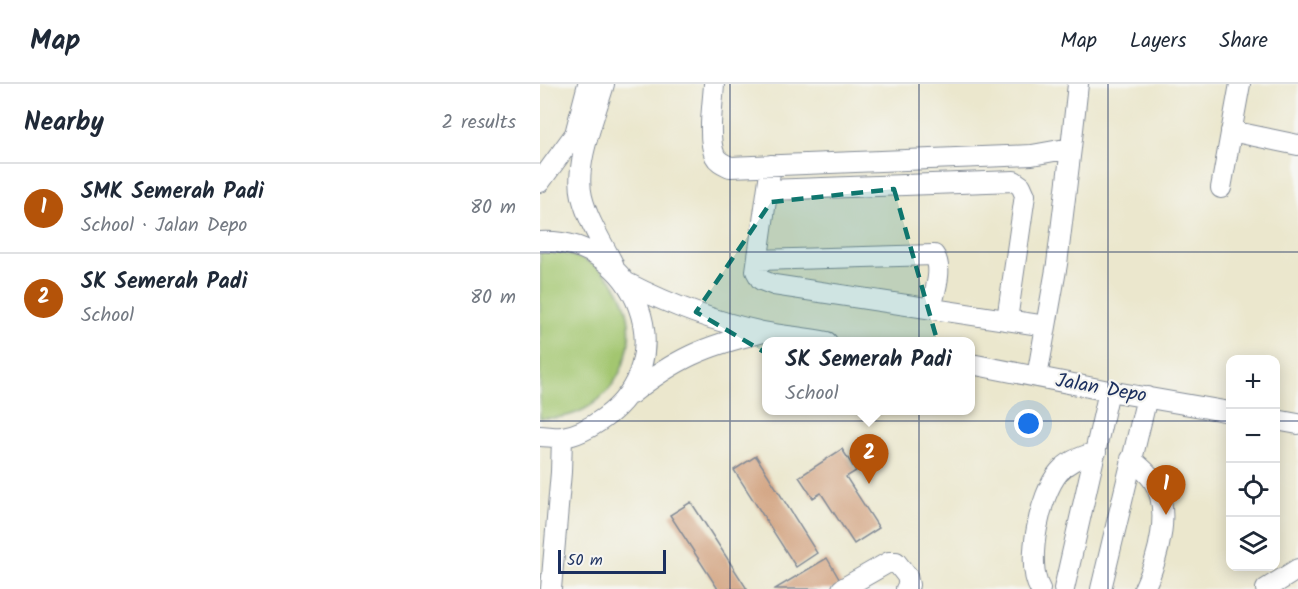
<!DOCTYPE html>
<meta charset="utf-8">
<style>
:root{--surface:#fff;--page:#f2f2f3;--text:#1f2937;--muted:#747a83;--line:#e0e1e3;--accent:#b45309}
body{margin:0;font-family:Kalam,sans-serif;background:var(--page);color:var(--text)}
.controls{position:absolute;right:18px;bottom:18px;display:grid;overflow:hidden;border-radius:12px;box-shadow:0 3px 15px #0003}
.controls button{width:54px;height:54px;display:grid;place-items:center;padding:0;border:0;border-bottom:2px solid var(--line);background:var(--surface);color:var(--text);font:30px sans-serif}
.scale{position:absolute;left:18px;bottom:15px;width:108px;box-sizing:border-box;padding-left:6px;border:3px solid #1b2f5e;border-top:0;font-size:16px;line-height:21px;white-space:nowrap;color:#1b2f5e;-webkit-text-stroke:4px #f6f6f2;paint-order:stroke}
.you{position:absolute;left:489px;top:340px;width:21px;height:21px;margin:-15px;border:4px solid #fff;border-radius:50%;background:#1a73e8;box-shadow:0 0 0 9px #1a73e833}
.badge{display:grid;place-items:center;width:39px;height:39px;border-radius:50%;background:var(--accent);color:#fff;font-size:20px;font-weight:700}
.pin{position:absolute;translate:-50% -50px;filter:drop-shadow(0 2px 3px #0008)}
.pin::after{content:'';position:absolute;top:32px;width:21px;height:18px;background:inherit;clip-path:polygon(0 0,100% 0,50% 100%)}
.popup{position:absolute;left:222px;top:253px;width:213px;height:78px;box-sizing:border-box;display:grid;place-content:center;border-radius:12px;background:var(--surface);filter:drop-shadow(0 2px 4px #0005);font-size:20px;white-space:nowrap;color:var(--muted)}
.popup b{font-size:22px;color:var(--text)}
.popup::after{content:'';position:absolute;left:50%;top:100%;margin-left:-12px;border:12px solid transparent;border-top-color:var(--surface)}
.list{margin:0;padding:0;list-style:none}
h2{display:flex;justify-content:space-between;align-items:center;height:78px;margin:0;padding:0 24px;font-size:26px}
h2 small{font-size:20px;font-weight:400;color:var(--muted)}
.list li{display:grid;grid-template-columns:39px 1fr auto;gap:18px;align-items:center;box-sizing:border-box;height:90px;padding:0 24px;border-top:2px solid var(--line)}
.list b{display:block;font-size:22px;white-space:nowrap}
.list p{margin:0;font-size:20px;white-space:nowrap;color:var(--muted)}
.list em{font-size:20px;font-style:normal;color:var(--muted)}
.icon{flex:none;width:33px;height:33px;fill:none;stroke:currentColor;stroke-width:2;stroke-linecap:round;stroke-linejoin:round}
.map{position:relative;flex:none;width:758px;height:505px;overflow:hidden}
header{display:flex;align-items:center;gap:36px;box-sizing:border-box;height:84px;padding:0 30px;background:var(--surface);border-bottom:2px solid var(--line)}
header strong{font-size:28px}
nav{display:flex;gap:33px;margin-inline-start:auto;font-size:21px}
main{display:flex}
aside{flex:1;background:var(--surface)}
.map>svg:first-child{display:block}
.green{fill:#a3c66f;stroke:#5f7a66;stroke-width:1.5}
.building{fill:#d4a786}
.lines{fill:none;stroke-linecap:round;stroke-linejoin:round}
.minor-casing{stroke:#838b96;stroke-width:22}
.minor{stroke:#fff;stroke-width:20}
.marked{fill:#0f766e;fill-opacity:0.2;stroke:#0f766e;stroke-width:4.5;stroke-dasharray:12 8;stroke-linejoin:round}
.grid{fill:none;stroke:#1b2f5e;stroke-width:1.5;stroke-opacity:0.55}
.labels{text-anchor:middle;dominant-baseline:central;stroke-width:4.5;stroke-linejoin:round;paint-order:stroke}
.street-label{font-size:20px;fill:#1b2f5e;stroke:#f6f6f2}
</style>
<header>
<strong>Map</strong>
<nav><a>Map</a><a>Layers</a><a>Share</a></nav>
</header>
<main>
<aside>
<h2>Nearby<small>2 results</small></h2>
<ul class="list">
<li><span class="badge">1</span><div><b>SMK Semerah Padi</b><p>School · Jalan Depo</p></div><em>80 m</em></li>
<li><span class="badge">2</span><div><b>SK Semerah Padi</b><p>School</p></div><em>80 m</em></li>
</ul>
</aside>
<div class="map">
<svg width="758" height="505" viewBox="0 0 758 505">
<rect width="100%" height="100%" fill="#f6f6f2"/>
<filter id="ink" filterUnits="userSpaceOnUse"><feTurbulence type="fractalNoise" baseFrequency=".0167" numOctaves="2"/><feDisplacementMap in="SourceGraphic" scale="12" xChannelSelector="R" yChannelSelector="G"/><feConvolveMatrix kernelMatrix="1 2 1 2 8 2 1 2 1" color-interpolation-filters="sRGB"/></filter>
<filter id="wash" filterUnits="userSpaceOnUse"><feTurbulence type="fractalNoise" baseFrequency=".008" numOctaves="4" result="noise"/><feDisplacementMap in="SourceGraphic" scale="24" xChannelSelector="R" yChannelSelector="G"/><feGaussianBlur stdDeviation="1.35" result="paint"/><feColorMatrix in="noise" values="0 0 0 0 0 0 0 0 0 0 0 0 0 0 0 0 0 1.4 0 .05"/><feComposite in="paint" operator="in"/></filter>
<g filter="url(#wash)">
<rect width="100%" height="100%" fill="#ebe7cd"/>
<path class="green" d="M0 167C16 168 30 169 45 176 125 216 89 341 0 334Z"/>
<g id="blocks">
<path class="building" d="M302 365 316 387 306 393 339 444 314 460 281 409 273 414 259 393Z
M216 372 277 469 256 483 194 386Z
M151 418 207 505H178L130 431Z
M287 474 302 500 294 505H235Z"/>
</g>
</g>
<g filter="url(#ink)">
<use href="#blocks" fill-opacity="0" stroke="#838b96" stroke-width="1.5"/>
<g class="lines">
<defs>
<path id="minor" d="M64 0C55 32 34 80 42 113 48 137 62 158 73 180
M174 0C173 19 167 54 175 72 178 78 184 80 190 83L492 71 531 64 538 0
M691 47 758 61
M231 81 216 187 221 196 234 201 506 242
M0 98 35 50 48 0
M681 104 700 0
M228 106 474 97 481 102 485 111 467 236
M0 158C97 153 144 277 64 334 53 342 37 351 23 353 16 354 7 352 0 352
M218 176 394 171C404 185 394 209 391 225
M87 199C130 221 175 238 223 248 244 252 266 254 287 258
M431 280 569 307 690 328
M497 293 517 180 531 64
M91 310C136 275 164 262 220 249
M736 336 758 340
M591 375C598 381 606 387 612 395 633 424 618 475 604 505
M11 505 21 388 22 353
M302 505 349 478H356L367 492 369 501 366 505
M500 505C485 479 500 410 519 388 529 376 542 373 556 368
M524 505 569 307
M561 505 607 313
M726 505 758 485"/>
</defs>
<use href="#minor" class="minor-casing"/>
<use href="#minor" class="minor"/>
</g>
</g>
<path class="marked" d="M354 105 405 284 311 319 156 228 231 118Z"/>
<path class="grid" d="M190 0V505M379 0V505M568 0V505M0 168H758M0 337H690M736 337H758"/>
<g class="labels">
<g class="street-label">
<text transform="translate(561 305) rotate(10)">Jalan Depo</text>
</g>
</g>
</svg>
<div class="controls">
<button>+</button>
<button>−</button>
<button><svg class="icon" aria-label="locate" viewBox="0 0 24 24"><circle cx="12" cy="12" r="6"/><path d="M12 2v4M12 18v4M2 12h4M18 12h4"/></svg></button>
<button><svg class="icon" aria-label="layers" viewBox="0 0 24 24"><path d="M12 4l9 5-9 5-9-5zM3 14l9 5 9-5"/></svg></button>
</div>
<div class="scale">50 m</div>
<div class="you"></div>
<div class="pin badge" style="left:626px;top:431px">1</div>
<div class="pin badge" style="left:329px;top:400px">2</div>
<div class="popup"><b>SK Semerah Padi</b>School</div>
</div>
</main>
